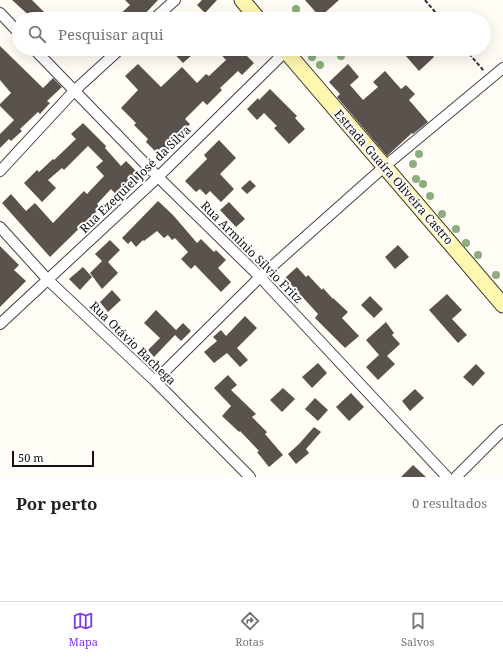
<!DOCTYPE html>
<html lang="pt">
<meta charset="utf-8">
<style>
:root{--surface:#fff;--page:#f2f2f2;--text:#222;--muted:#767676;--line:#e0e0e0;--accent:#7c3aed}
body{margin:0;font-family:"Noto Serif",serif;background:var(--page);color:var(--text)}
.scale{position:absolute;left:12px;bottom:10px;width:82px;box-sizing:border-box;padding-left:4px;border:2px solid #111;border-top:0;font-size:11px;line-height:14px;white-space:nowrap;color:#111;-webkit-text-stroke:3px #fff;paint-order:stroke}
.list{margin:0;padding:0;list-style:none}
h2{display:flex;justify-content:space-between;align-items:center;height:52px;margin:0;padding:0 16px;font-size:17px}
h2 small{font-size:13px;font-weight:400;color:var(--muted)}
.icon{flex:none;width:22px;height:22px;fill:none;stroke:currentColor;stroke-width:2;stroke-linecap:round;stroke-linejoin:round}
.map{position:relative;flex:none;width:503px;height:477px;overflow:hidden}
.search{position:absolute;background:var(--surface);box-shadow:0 4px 16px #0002;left:12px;right:12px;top:12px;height:44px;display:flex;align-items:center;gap:10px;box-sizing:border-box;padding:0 14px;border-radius:22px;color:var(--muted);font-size:15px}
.sheet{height:124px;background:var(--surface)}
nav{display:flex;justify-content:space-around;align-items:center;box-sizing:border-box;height:56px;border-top:1px solid var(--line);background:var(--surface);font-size:11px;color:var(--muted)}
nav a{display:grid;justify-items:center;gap:2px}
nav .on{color:var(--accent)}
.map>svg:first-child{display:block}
.building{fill:#5a524d}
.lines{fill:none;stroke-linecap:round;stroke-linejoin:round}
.street-casing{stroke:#444;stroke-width:12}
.secondary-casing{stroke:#333;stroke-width:17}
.path{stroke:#333;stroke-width:2;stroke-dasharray:4 2;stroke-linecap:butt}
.street{stroke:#fff;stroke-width:10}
.secondary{stroke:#fff6b0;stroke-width:15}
.tree{fill:#8dad7f}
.labels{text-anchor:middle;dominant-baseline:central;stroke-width:4;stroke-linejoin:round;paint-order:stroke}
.street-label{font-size:12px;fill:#111;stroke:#fff}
</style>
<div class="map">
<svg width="503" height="477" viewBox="0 0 503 477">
<rect width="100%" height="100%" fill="#fffdf5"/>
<path class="building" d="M12 0H32L51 19H33Z
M125 0H158L142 17 140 15 135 19H115L130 5Z
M202 0H217L205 13 197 5Z
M305 0H339L320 17Z
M0 46 43 88 53 78 62 87 47 101 50 103 40 114 38 112 20 129 22 131 11 141 9 139 0 148V134L14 120 0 106V104L11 93 0 80Z
M170 49H186L192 55 183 63Z
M216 49H240L254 63 242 75 238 71 220 88 222 90 207 105 203 101 185 119 190 124 175 139 177 142 167 152 162 147 156 152 146 142 148 139 134 125 136 123 121 108 138 90 125 76 138 64 161 87 182 67 197 83 206 74 209 76 226 60Z
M411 49H427L434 57 419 71 405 55Z
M348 64 359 77 350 85 363 100 378 87 373 82 385 71 401 89 406 85 415 94 409 100 428 122 413 134 412 133 387 156 337 97 340 94 329 82Z
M270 89 297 116 295 118 305 129 289 144 274 128 277 126 264 113 257 120 247 109 258 98 259 100Z
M83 123 106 146 105 148 121 166 126 161 142 177 119 198 111 189 97 204 100 208 50 257 2 203 11 194 26 211 35 203 53 223 84 191 87 194 104 176 96 167 103 161 88 146 64 170 62 168 48 180 56 188 42 202 24 183 37 170 39 172 53 159 54 160 76 139 71 134Z
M219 140 236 158 220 174 234 189 221 202 210 191 206 195 200 189 196 192 185 181 207 159 204 155Z
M250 180 256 186 247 194 241 188Z
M158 201 173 215 197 243 201 239 214 252 216 250 226 260 218 268 231 282 221 292 195 265 191 269 181 259 188 252 175 238 172 240 168 235 164 238 157 231 144 241 143 240 136 247 131 241 128 244 122 238Z
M229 202 245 219 236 227 220 210Z
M110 240 120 250 108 262 118 273 102 289 90 273 102 261 95 254Z
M398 245 409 257 395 269 385 257Z
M0 246 19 265 14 270 26 281 0 307Z
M83 267 92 277 80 290 69 279Z
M297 267 306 277 308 275 322 290 323 288 333 299V298L348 312 342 318 359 336 345 348 315 318 318 314 285 278Z
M112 290 121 300 108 312 100 302Z
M447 294 462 310 452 319 467 335 458 343 429 310Z
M370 296 383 309 374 318 361 305Z
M156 310 176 330 183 323 191 331 181 341 175 335 154 357 148 350 160 338 144 323Z
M245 316 257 328 237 348 248 360 240 367 227 353 214 363 204 352 217 341 213 337 221 330 226 336Z
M386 322 394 333 392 335 400 344 387 356 395 364 378 380 366 367 379 355 366 340Z
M318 363 327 373 312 388 302 377Z
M476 364 485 373 473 386 463 377Z
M228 375 237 385 231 390 256 414 252 417 267 432 265 434 283 455 269 467 257 452 259 451 240 431 239 432 222 416 231 406 214 388Z
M283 388 295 399 282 412 270 400Z
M415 389 424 398 410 411 402 401Z
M351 393 364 407 349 421 336 407Z
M315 398 328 410 318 421 305 409Z
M314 427 321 432 306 449 309 453 296 464 288 454 299 444Z
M413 465 426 477H401Z"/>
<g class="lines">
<defs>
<path id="street" d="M0 13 19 33
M154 19 175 0
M34 49 158 177 260 277 447 477
M0 171 74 91 120 49
M0 227 48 280 155 381 250 477
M0 324 158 177 286 51
M155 381 260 277 385 166 503 68
M456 477 503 430"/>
<path id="secondary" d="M242 0 258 19
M284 49 503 305"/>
</defs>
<use href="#street" class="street-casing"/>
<use href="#secondary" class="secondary-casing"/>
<path class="path" d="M425 0 441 19
M465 49 484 71"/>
<use href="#street" class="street"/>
<use href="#secondary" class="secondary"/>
</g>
<g class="tree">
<circle cx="296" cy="9" r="4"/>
<circle cx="341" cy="56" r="4"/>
<circle cx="312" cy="57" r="4"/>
<circle cx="320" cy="65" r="4"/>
<circle cx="419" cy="154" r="4"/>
<circle cx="413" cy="164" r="4"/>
<circle cx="416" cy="179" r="4"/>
<circle cx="423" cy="184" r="4"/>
<circle cx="430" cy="196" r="4"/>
<circle cx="442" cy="214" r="4"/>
<circle cx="456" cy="229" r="4"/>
<circle cx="466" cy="243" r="4"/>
<circle cx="478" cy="255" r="4"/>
<circle cx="496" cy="275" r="4"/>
</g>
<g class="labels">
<g class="street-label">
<text transform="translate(394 177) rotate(49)">Estrada Guaíra Oliveira Castro</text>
<text transform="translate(135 179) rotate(-44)">Rua Ezequiel José da Silva</text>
<text transform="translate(252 252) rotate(45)">Rua Arminio Sílvio Fritz</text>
<text transform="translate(133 343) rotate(44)">Rua Otávio Bachega</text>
</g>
</g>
</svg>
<div class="scale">50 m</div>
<div class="search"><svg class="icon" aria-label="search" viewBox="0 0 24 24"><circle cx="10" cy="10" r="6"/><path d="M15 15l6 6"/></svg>Pesquisar aqui</div>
</div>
<section class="sheet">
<h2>Por perto<small>0 resultados</small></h2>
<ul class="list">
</ul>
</section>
<nav>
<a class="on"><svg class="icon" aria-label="map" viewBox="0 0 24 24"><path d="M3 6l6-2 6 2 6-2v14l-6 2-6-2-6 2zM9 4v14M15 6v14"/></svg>Mapa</a>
<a><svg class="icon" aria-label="directions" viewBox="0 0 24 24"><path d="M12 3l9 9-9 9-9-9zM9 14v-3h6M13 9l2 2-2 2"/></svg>Rotas</a>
<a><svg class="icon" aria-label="saved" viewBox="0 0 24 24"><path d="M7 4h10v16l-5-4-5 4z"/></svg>Salvos</a>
</nav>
